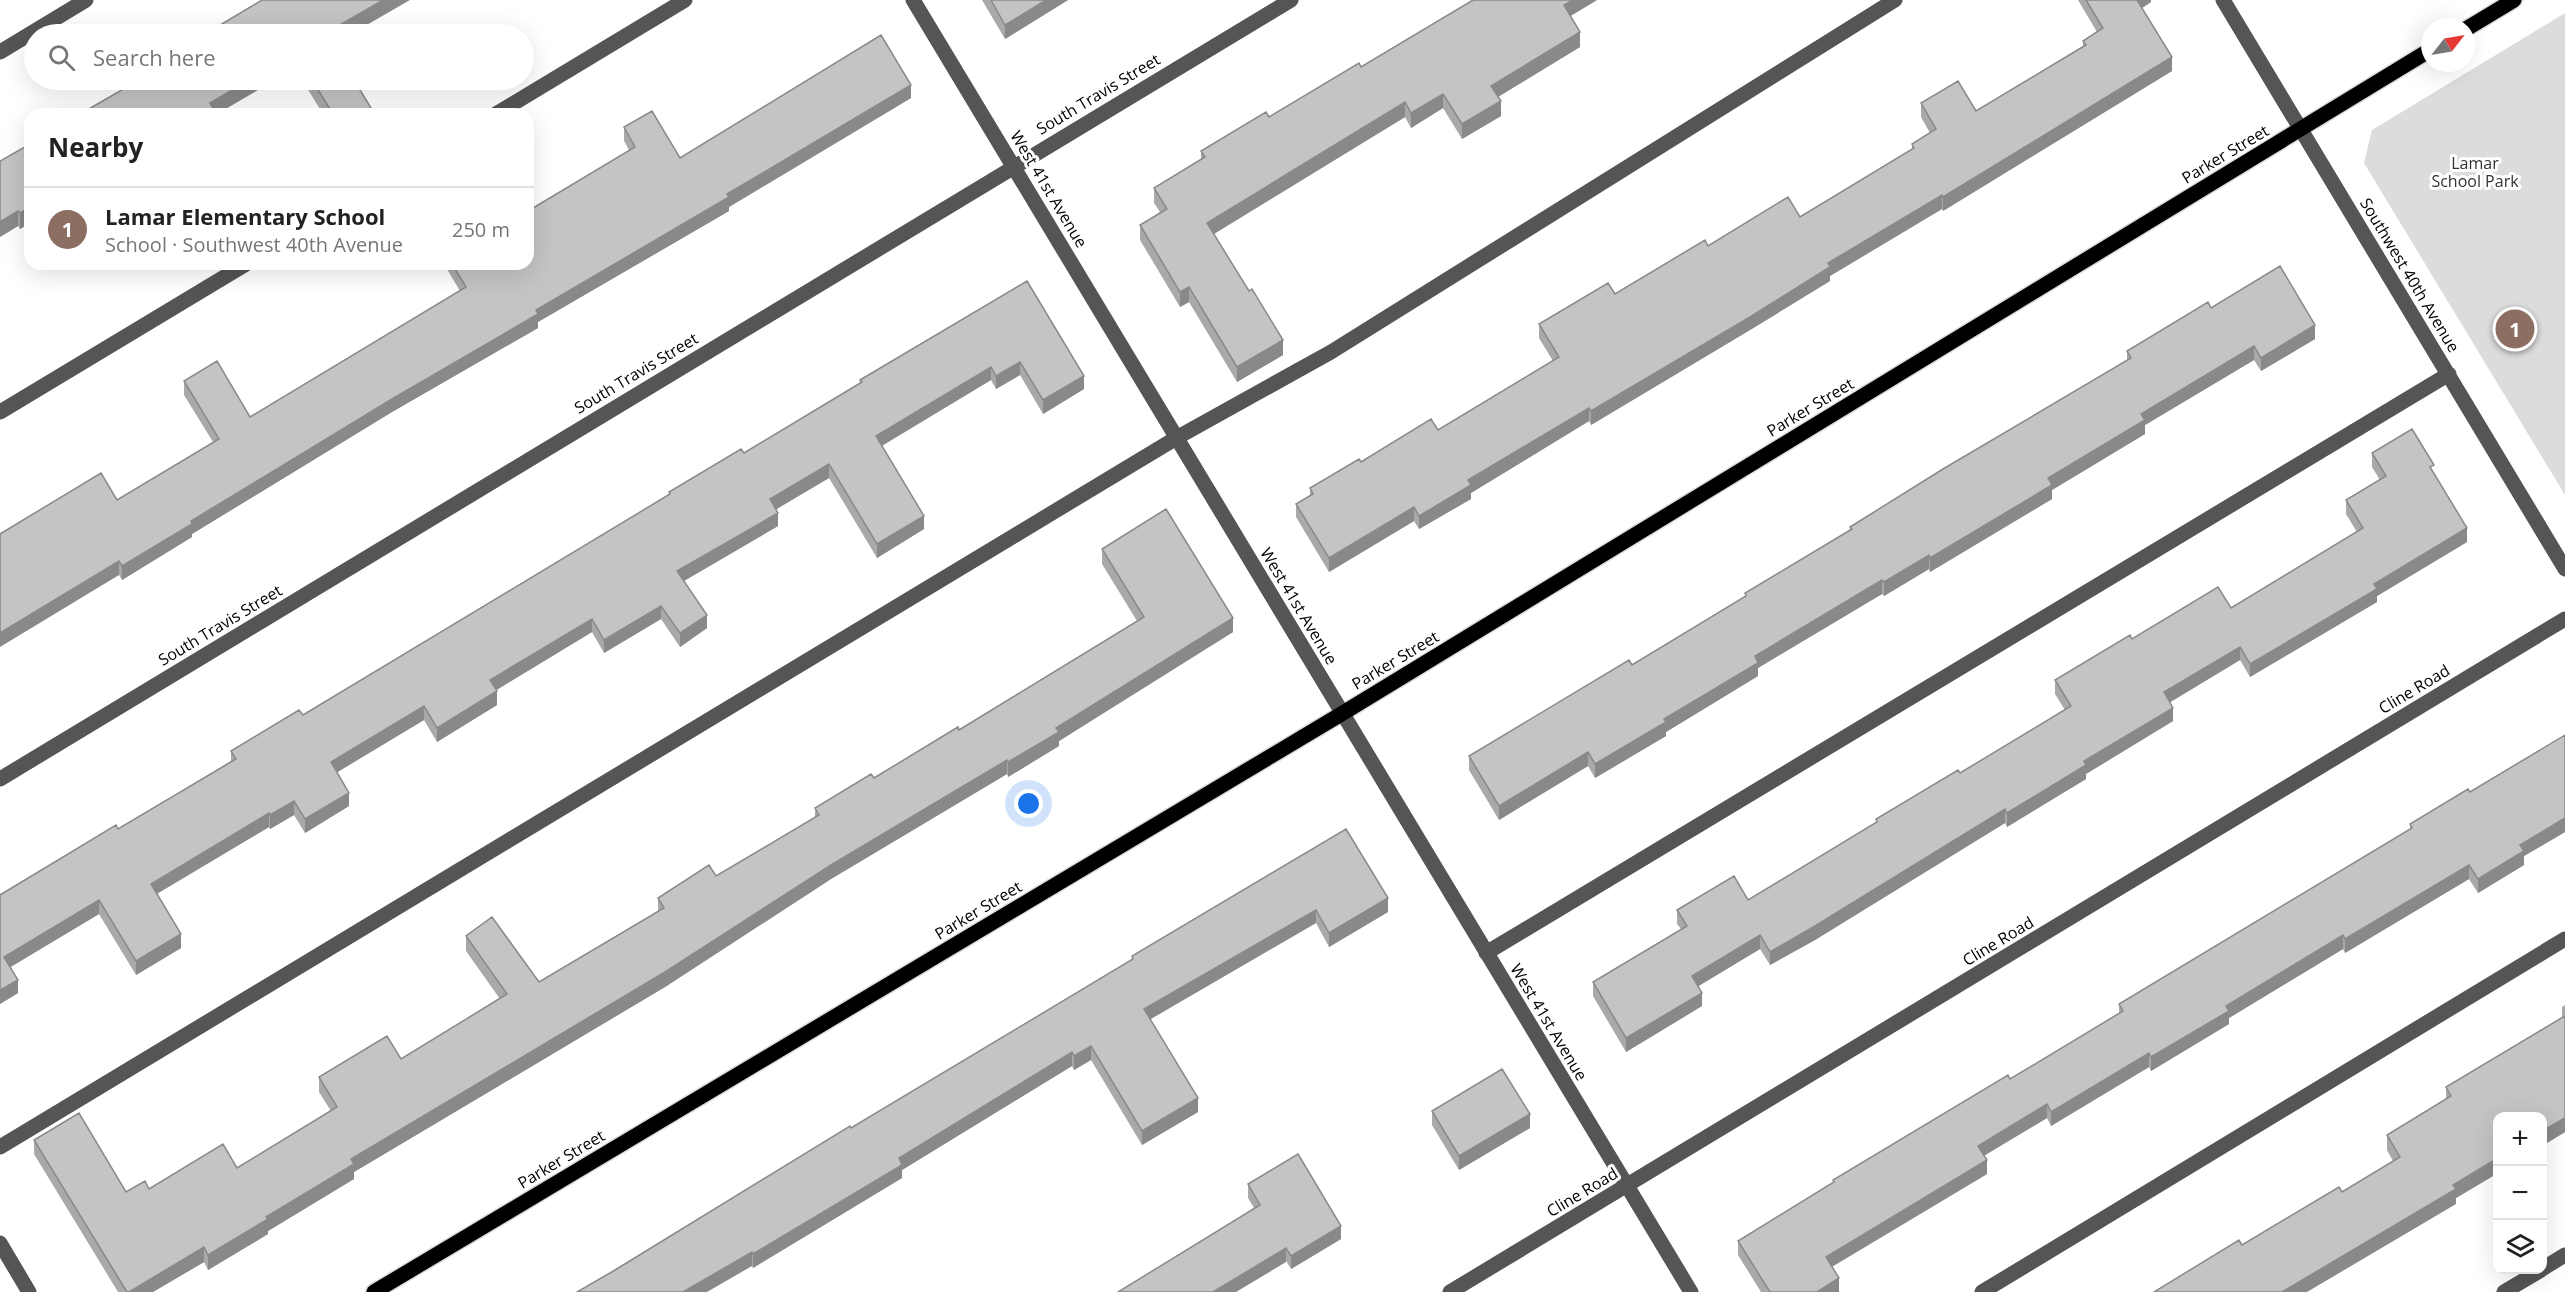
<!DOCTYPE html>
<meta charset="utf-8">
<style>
:root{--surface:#fff;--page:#f2f2f2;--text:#222;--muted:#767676;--line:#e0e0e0;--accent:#000}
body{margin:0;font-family:"Open Sans",sans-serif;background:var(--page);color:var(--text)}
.controls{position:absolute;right:18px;bottom:18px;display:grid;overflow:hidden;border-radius:12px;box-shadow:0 6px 24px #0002}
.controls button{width:54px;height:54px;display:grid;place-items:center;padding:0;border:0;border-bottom:2px solid var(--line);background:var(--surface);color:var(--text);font:30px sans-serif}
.compass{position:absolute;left:2421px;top:18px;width:54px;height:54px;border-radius:50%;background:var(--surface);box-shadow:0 6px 24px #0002;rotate:59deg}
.you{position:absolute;left:1029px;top:804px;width:21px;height:21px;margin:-15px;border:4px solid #fff;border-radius:50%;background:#1a73e8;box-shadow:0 0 0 9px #1a73e833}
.badge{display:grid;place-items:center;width:39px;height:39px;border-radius:50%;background:var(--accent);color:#fff;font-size:20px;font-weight:700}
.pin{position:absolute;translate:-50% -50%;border:3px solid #fff;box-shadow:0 2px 6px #0006}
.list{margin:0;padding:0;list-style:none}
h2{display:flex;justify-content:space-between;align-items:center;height:78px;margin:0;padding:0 24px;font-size:26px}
h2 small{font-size:20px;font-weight:400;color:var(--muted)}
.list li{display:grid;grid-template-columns:39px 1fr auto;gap:18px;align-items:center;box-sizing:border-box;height:84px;padding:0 24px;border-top:2px solid var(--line)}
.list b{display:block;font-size:22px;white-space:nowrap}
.list p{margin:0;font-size:20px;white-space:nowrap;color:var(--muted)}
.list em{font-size:20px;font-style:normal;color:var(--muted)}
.icon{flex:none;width:33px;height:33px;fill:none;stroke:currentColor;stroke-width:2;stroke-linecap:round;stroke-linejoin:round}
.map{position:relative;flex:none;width:2565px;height:1292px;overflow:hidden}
.search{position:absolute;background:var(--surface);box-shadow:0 6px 24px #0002;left:24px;top:24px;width:510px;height:66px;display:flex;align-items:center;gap:15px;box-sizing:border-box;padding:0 21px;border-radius:33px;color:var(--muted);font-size:22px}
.panel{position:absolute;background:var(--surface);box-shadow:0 6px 24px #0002;left:24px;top:108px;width:510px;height:162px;border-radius:18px}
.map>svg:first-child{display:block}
.green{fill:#dcdcdc}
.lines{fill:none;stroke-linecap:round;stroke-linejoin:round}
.major-casing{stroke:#dbdbdb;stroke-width:18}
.minor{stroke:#555;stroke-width:15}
.major{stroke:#000;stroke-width:15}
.wall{fill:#a9a9a9}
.shaded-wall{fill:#898989}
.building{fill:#c4c4c4;stroke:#898989;stroke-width:1.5}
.labels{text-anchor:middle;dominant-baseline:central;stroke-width:6;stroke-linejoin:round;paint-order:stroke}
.street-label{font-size:16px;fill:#000;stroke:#fff}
.park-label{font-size:16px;fill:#333;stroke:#fff}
</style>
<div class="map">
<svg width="2565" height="1292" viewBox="0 0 2565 1292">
<rect width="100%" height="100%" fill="#fff"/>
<path class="green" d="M2565 13V495L2364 163 2372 130Z"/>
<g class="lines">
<defs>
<path id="major" d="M2466 29 2514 0
M374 1292 1343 713 2430 50"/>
</defs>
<use href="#major" class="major-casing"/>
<path class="minor" d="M913 0 1691 1292
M2223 0 2565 569
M0 52 86 0
M496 114 685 0
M0 412 246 264
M0 779 1291 0
M1486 953 2449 374
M0 1147 1178 437 1331 352 1895 0
M0 1243 29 1292
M2542 1269 2565 1255
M1450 1292 2565 619
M1982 1292 2565 939
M2504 1292 2541 1270"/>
<use href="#major" class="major"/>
</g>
<path class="wall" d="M982 0H1068L1005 39Z
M1597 0 1570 16 1580 47 1498 97 1501 116 1462 139 1443 108 1411 128 1405 117 1214 234 1283 355 1237 382 1189 302 1180 307 1140 240V225L1160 212 1154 203V188L1201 160V151L1269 117 1361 67Z
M2078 0H2151V2L2142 8 2172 71 1943 211 1942 209 1830 276V281L1750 330 1591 425 1589 421 1471 493V499L1419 529 1414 521 1329 572 1296 517V504L1310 496V488L1361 462 1438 430 1553 361 1539 338V324L1615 294 1708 246 1800 217 1912 150V144L1930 133 1921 117V103L1976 111 2083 46V41L2097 32Z
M302 80H354L371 114H323Z
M911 98 729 207V211L538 322V328L392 412 192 534V537L122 580 119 575 117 500 213 442 184 395V381L250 417 460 291 444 264H528L629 150 624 141V127L680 158Z
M30 144V223L20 229 18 226 0 237Z
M1027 281 1084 389 1043 414 1020 375 996 389 991 380 882 446 924 529 877 558 829 478 776 509 778 526 684 581 707 628 680 647 661 619 604 653 592 632 496 690 497 705 437 742 424 720 337 772 349 806 305 833 294 815 270 829 269 827 157 894 181 948 136 975 99 914 10 967 18 993 0 1004V895L118 829 231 761V751L303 715 669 495V492L744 453 860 383V380Z
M2211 308 2315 339 2261 371 2254 360 2145 425V434L2052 490V499L1930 572 1929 569 1884 596 1882 594 1758 668V676L1666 732V736L1595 778 1588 766 1499 820 1469 770V756L1632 665 1745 597V593L1850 530V527L2127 360V351Z
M2372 453 2434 473 2467 542 2377 596V602L2250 677 2240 660 2170 702 2173 721 2086 774V779L2007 827 2005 823 1815 940 1770 965 1760 949 1698 986 1702 1006 1626 1052 1593 996V982L1681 929 1677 924V910L1748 900 1876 823V819L1960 773 2065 710 2055 694V680L2132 639 2231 608 2357 532 2346 514V500L2380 480 2372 467Z
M1102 549 1233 632 1059 741V746L1008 777 1007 774 831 879 665 987 354 1172V1179L268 1231V1234L208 1270 204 1262 153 1292H118L34 1154V1140L126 1192 149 1189 237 1168 331 1111 319 1092V1077L401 1059 500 999 466 951V936L539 982 658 911V898L716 876 815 817V808L874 778 959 730 1137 621 1102 564Z
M2565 735V832L2524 856V865L2478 893 2469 879 2345 953 2343 949 2229 1018V1024L2151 1071 2149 1067 2051 1126 2047 1118 1984 1156 1987 1174 1832 1267 1839 1292H1761L1738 1255V1241L1833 1183V1180L2010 1079 2119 1013V1004L2410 830V824L2470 792Z
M1346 829 1388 912 1329 947 1316 923 1150 1019 1198 1112 1142 1145 1091 1060 1074 1070 1072 1066 902 1170V1178L753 1268 752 1266 615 1270 1132 960V956Z
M2565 1005V1132L2542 1146 2498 1116V1173L2456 1198V1204L2242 1245 2342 1192 2393 1161 2387 1150V1135L2446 1100V1087L2562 1017V1007Z
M1432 1111 1530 1128 1459 1170 1432 1125Z
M1248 1184 1341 1239 1291 1269 1248 1198Z"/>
<path class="shaded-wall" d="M383 0H410L351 34H326V33Z
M1046 0H1068L1005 39V25Z
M1573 0H1597L1564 20V5Z
M2136 0H2151V2L2136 12Z
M1580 32V47L1491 101V86Z
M2172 57V71L1943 211V197Z
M249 80H275L217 114H210V103Z
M911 85V98L729 207V211L538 322V328L392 412 192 534V537L122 580V566L191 521 727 194Z
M1443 94V108L1411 128V113Z
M1501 101V116L1462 139V124Z
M1405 102V117L1207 238V223Z
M371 108V114H361Z
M1942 195V209L1830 276V281L1750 330 1591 425V411L1828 263Z
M30 207V223L20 229V213Z
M18 211V226L0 237V222Z
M1189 287V302L1180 307V292Z
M2315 325V339L2261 371V358Z
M1283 340V355L1237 382V367Z
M2254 346V360L2145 425V434L2052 490V499L1930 572V558L2141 414Z
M1020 362V375L996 389V376Z
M991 367V380L876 449V436Z
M1084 376V389L1043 414V400Z
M1589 408V421L1471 493V499L1419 529V516L1468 480Z
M829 464V478L770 513V499Z
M1414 507V521L1329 572V558Z
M778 513V526L677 585V571Z
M924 516V529L877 558V544Z
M2467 528V542L2377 596V602L2250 677V664L2374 584Z
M1929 555V569L1884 596V582Z
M119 561V575L0 647V633Z
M1882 580V594L1758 668V676L1666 732V736L1595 778V764L1664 719 1755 656Z
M661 606V619L604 653V640Z
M707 615V628L680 647V633Z
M1233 618V632L1059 741V746L1008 777V762L1056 728Z
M592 619V632L490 694V680Z
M2240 647V660L2164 706V692Z
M497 691V705L437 742V728Z
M424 706V720L331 776V762Z
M2173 708V721L2086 774V779L2007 827V813L2084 761Z
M1588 752V766L1499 820V806Z
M1007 760V774L831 879 665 987 354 1172V1179L268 1231V1234L208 1270V1255L351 1159 831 865Z
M349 793V806L305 833V819Z
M294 801V815L270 829V815Z
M2005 809V823L1815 940 1770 965V952Z
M269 813V827L151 897V884Z
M2565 818V832L2524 856V865L2478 893V879L2520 845Z
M2469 865V879L2345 953V939Z
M1388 898V912L1329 947V933Z
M99 900V914L4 971V957Z
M1316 910V923L1144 1023V1009Z
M181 934V948L136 975V961Z
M1760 935V949L1692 990V976Z
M2343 935V949L2229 1018V1024L2151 1071V1057L2226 1006Z
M18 980V993L0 1004V990Z
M1702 993V1006L1626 1052V1038Z
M1091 1046V1060L1074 1070V1056Z
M1072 1052V1066L902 1170V1178L753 1268V1254L899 1158Z
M2149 1053V1067L2051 1126V1112Z
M1198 1098V1112L1142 1145V1131Z
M2047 1104V1118L1978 1159V1146Z
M1530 1114V1128L1459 1170V1156Z
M2565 1118V1132L2542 1146V1131Z
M2498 1158V1173L2456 1198V1204L2307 1292H2282L2453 1185Z
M1987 1160V1174L1826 1270V1257Z
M1341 1226V1239L1291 1269V1256Z
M204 1247V1262L153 1292H129Z
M1286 1248V1262L1236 1292H1213Z
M752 1252V1266L707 1292H683Z
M1839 1278V1292H1817Z"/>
<path class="building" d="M262 0H383L326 33 327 34H205Z
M991 0H1046L1005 25Z
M1473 0H1573L1564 5 1580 32 1491 86 1501 101 1462 124 1443 94 1411 113 1405 102 1207 223 1249 291 1252 289 1283 340 1237 367 1189 287 1180 292 1140 225 1167 209 1154 188 1205 157 1201 151 1266 112 1269 117 1359 63 1361 67Z
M2086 0H2137L2172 57 1943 197 1942 195 1828 263 1830 267 1750 317 1591 411 1589 408 1468 480 1471 485 1419 516 1414 507 1329 558 1296 504 1313 494 1310 488 1359 459 1361 462 1431 419 1438 430 1559 357 1539 324 1608 283 1615 294 1705 240 1708 246 1788 197 1800 217 1914 148 1912 144 1936 129 1921 103 1958 81 1976 111 2086 45 2083 41 2103 28Z
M881 35 911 85 727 194 729 197 536 310 538 314 392 399 191 521 192 524 122 566 119 561 0 633V534L101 473 117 500 219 439 184 381 217 361 250 417 466 287 452 264H528V211L635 147 624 127 652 111 680 158Z
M139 80H249L210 103 216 114H80Z
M312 80H354L371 108 361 114H333Z
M30 144V207L20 213 18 211 0 222V161Z
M2280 266 2315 325 2261 358 2254 346 2141 414 2145 420 2048 478 2052 485 1930 558 1929 555 1884 582 1882 580 1755 656 1758 663 1664 719 1666 722 1595 764 1588 752 1499 806 1469 756 1629 660 1632 665 1746 596 1745 593 1852 529 1850 527 1943 469 2131 358 2127 351 2208 302 2211 308Z
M1027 281 1084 376 1043 400 1020 362 996 376 991 367 876 436 924 516 877 544 829 464 770 499 778 513 677 571 707 615 680 633 661 606 604 640 592 619 490 680 497 691 437 728 424 706 331 762 349 793 305 819 294 801 270 815 269 813 151 884 181 934 136 961 99 900 4 957 18 980 0 990V895L116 825 118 829 236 759 231 751 299 710 303 715 670 494 669 492 741 449 744 453 862 382 860 380Z
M2412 429 2434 465 2430 467 2467 528 2374 584 2377 589 2250 664 2240 647 2164 692 2173 708 2084 761 2086 765 2007 813 2005 809 1815 926 1770 952 1760 935 1692 976 1702 993 1626 1038 1593 982 1687 926 1677 910 1734 876 1748 900 1877 822 1876 819 1958 770 1960 773 2071 706 2055 680 2130 635 2132 639 2218 587 2231 608 2363 528 2346 500 2386 476 2372 453Z
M1166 509 1233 618 1056 728 1059 732 1008 762 1007 760 831 865 665 972 351 1159 354 1164 266 1217 268 1219 208 1255 204 1247 129 1292H127L34 1140 79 1113 126 1192 145 1181 149 1189 223 1144 237 1168 337 1107 319 1077 387 1036 401 1059 507 994 466 936 492 917 539 982 664 908 658 898 709 865 716 876 819 815 815 808 871 774 874 778 958 727 959 730 1144 617 1102 549Z
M2565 735V818L2520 845 2524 851 2478 879 2469 865 2345 939 2343 935 2226 1006 2229 1011 2151 1057 2149 1053 2051 1112 2047 1104 1978 1146 1987 1160 1826 1257 1839 1278 1817 1292H1770L1738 1241 1834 1182 1833 1180 2008 1075 2010 1079 2123 1011 2119 1004 2412 828 2410 824 2468 789 2470 792Z
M1346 829 1388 898 1329 933 1316 910 1144 1009 1198 1098 1142 1131 1091 1046 1074 1056 1072 1052 899 1158 902 1165 753 1254 752 1252 683 1292H577L615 1270 850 1126 851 1128 1133 959 1132 956Z
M2565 1016V1118L2542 1131V1116H2498V1158L2453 1185 2456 1189 2282 1292H2154L2239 1240 2242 1245 2339 1187 2342 1192 2400 1157 2387 1135 2451 1096 2446 1087Z
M1502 1069 1530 1114 1459 1156 1432 1111Z
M1298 1154 1341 1226 1291 1256 1286 1248 1213 1292H1118L1260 1205 1248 1184Z"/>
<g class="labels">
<g class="street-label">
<text transform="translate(1098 94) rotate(-31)">South Travis Street</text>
<text transform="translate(2225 154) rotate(-31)">Parker Street</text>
<text transform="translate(1049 189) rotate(59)">West 41st Avenue</text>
<text transform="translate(2410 275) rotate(59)">Southwest 40th Avenue</text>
<text transform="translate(636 373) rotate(-31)">South Travis Street</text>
<text transform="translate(1810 407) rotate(-31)">Parker Street</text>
<text transform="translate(1299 606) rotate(59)">West 41st Avenue</text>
<text transform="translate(220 625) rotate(-31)">South Travis Street</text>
<text transform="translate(1395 660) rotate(-31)">Parker Street</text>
<text transform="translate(2414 689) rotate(-31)">Cline Road</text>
<text transform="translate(978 910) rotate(-31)">Parker Street</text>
<text transform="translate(1998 941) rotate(-31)">Cline Road</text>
<text transform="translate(1549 1022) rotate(59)">West 41st Avenue</text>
<text transform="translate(561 1159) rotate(-31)">Parker Street</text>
<text transform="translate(1582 1192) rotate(-31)">Cline Road</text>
</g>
<g class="park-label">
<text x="2475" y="163">Lamar<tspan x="2475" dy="18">School Park</tspan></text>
</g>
</g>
</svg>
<div class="controls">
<button>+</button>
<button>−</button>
<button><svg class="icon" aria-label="layers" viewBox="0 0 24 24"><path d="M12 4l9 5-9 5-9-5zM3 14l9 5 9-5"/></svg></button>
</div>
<svg class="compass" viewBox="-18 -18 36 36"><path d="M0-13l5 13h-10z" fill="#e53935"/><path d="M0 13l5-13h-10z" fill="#767676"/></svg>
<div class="you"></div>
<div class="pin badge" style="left:2515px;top:329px;background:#8d6e63">1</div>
<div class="search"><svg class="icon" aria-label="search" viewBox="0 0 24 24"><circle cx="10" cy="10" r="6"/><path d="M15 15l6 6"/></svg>Search here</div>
<section class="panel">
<h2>Nearby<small></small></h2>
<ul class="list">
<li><span class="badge" style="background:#8d6e63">1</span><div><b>Lamar Elementary School</b><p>School · Southwest 40th Avenue</p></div><em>250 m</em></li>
</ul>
</section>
</div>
